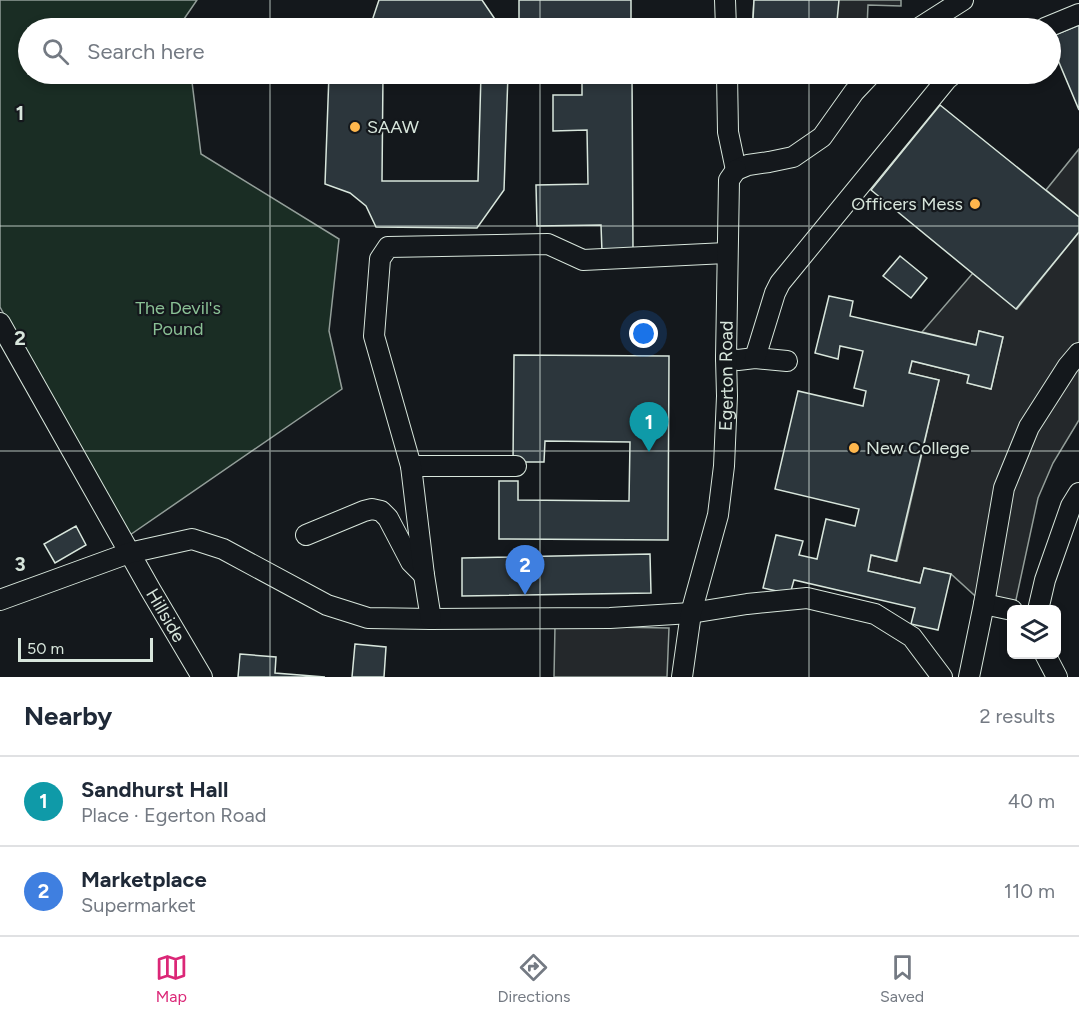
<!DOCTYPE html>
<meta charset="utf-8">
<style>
:root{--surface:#fff;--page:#f6f6f7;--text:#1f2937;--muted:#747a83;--line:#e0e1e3;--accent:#db2777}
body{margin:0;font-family:Figtree,sans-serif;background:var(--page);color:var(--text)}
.controls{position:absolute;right:18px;bottom:18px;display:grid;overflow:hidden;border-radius:9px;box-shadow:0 3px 9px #0003}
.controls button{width:54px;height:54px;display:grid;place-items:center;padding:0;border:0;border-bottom:2px solid var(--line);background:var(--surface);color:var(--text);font:30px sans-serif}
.scale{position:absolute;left:18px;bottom:15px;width:135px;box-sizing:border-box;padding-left:6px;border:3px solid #d8e6dc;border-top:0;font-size:16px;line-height:21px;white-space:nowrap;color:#d8e6dc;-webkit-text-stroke:4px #14181c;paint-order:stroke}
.you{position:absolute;left:644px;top:334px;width:21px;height:21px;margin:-15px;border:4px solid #fff;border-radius:50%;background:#1a73e8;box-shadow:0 0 0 9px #1a73e833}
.badge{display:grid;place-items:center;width:39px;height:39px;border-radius:50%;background:var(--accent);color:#fff;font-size:20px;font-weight:700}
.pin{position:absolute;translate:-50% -50px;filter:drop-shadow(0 2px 3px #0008)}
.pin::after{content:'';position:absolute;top:32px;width:21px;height:18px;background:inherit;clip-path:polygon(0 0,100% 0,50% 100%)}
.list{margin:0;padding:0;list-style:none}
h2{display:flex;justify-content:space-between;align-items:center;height:78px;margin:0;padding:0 24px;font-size:26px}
h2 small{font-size:20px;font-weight:400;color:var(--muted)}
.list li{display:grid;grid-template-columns:39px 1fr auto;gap:18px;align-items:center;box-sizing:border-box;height:90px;padding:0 24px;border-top:2px solid var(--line)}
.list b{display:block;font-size:22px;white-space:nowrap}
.list p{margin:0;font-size:20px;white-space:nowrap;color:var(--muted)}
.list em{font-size:20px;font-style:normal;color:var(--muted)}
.icon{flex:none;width:33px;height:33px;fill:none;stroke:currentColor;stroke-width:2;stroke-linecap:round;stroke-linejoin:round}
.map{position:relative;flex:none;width:1079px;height:677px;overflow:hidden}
.search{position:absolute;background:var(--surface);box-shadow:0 3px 9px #0003;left:18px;right:18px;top:18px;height:66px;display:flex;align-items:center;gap:15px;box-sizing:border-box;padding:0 21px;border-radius:33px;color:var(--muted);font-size:22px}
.sheet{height:258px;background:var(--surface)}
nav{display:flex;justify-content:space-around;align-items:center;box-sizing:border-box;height:84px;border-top:2px solid var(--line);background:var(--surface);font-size:16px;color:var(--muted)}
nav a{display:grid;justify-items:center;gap:3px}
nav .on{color:var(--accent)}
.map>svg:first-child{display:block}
.green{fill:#1a2d24;stroke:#939e99;stroke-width:1.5}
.parking{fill:#24282b;stroke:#939e99;stroke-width:1.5}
.building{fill:#2c363c;stroke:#d8e6dc;stroke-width:1.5}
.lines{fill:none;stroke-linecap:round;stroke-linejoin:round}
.minor-casing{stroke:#d8e6dc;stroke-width:22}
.minor{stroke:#14181c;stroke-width:20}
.grid{fill:none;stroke:#d8e6dc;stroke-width:1.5;stroke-opacity:0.55}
.poi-dot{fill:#ffb74d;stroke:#14181c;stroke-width:2}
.labels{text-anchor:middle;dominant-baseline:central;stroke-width:4.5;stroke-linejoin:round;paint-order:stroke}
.poi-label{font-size:18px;fill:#d8e6dc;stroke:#14181c;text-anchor:start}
.park-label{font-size:18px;fill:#8ac095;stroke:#14181c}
.street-label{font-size:18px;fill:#d8e6dc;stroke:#14181c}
.grid-label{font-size:20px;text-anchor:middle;font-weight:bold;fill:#d8e6dc;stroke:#14181c;stroke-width:4.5;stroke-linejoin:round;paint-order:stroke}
</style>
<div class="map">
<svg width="1079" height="677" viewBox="0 0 1079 677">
<rect width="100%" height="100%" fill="#14181c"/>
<path class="green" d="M0 0H197L184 19 185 28H28V74H191L201 154 339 239 329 331 342 389 127 537 0 307Z"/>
<path class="parking" d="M754 0H901V6L868 5 867 28H752Z
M1079 149V217L1046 190Z
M1079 232V420L1053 463 1038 498 1014 609 984 604 951 574 924 568 920 583 868 571 871 555 897 561 939 380 909 373 912 361 969 375 968 383 991 389 1003 337 979 331 976 345 922 332 973 273 1017 309Z
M555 626 669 628 667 677H554Z"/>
<path class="building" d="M379 0H482L501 28H367L372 21Z
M519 0H631V28H519Z
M754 0H839L837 21 753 20Z
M1079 25V110L1050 41V37Z
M329 74H383L382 181H478L481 74H508L504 190 477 228 376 227 366 206 350 193 325 184Z
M582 74H632L633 251 602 252 601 225 537 226 536 185 588 184 587 130 553 131V95H582Z
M940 105 1079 217V232L1016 309 871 190Z
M900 256 927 278 911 298 883 276Z
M829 296 853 301 850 316 976 345 979 331 1003 337 991 389 967 383 969 375 912 361 909 373 939 380 896 561 871 555 868 571 920 583 924 568 951 574 938 630 911 624 915 608 794 580 790 594 763 588 776 535 803 541 799 555 817 559 826 519 855 526 859 509 775 489 798 391 863 406 866 391 854 388 863 351 840 346 838 359 815 353Z
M514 355 669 356 668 540 499 539V481H518V500L629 501 630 442 545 441 544 462H513Z
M76 526 86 545 55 563 44 544Z
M650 554 651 593 462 596V558Z
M355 644 386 647 384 677H352Z
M240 654 276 657 275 673 325 677H238Z"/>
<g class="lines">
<defs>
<g id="minor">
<path d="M725 0 726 28"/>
<path d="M919 28 963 0"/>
<path d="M1045 28 1079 14"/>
<path d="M727 74 728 132 736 170"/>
<path d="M736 170 748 165 769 162 793 157 822 137 854 92 871 74"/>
<path id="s1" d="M0 323 150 589 202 677"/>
<path d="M726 358 738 360 755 358 787 361"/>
<path d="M755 358 775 293 780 283 947 79 953 74"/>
<path d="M411 466H516"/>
<path d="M306 535 364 511 372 509 381 511 388 518 411 562 424 575"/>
<path d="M0 600 129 553 192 539 223 549 327 605 368 618 431 619 610 618 691 613 747 604 807 598 875 614 912 637 942 677"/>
<path d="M984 604 1012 610"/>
<path d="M1038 610 1045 580 1071 506 1079 493"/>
<path d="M431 619 424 575 411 466 374 336 380 259 388 247 548 244 583 260 726 253"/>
<path d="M1045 654 1057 677"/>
<path id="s2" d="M682 677 691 613 718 515 724 466 727 396 726 358 729 180 736 170"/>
<path d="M969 677 984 604 1004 488 1029 427 1068 366 1079 353"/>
</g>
</defs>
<use href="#minor" class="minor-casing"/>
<use href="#minor" class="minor"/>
</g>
<path class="grid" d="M270 0V28M540 0V28M809 0V28M270 74V677M540 74V677M809 74V677M0 226H1079M0 451H1079"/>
<g class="poi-dot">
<circle cx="355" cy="127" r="6"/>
<circle cx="975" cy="204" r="6"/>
<circle cx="854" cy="448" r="6"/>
</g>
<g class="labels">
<g class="poi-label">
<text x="367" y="127">SAAW</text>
<text x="963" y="204" text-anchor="end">Officers Mess</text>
<text x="866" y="448">New College</text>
</g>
<g class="park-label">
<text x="178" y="308">The Devil's<tspan x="178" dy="21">Pound</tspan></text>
</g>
<g class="street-label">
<text stroke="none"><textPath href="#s2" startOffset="306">Egerton Road</textPath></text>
<text stroke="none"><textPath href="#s1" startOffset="336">Hillside</textPath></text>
</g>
</g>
<g class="grid-label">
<text x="20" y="120">1</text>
<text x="20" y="345">2</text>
<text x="20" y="571">3</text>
</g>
</svg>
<div class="controls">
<button><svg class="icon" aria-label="layers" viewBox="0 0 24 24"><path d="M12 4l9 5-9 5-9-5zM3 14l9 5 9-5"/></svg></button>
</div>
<div class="scale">50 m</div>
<div class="you"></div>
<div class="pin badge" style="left:649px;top:452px;background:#0f9aa8">1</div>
<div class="pin badge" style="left:525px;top:595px;background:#3f7fe0">2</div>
<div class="search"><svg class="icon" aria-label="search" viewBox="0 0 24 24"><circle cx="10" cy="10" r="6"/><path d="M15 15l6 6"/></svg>Search here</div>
</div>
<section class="sheet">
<h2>Nearby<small>2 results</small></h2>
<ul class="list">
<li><span class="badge" style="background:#0f9aa8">1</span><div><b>Sandhurst Hall</b><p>Place · Egerton Road</p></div><em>40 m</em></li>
<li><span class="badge" style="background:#3f7fe0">2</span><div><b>Marketplace</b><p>Supermarket</p></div><em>110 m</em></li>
</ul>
</section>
<nav>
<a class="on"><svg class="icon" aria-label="map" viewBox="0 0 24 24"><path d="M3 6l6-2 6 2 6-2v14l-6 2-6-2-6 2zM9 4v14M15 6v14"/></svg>Map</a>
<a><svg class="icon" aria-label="directions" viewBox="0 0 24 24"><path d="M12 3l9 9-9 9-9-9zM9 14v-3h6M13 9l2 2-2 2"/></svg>Directions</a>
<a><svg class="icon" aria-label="saved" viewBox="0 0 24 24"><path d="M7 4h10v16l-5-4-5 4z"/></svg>Saved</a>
</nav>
